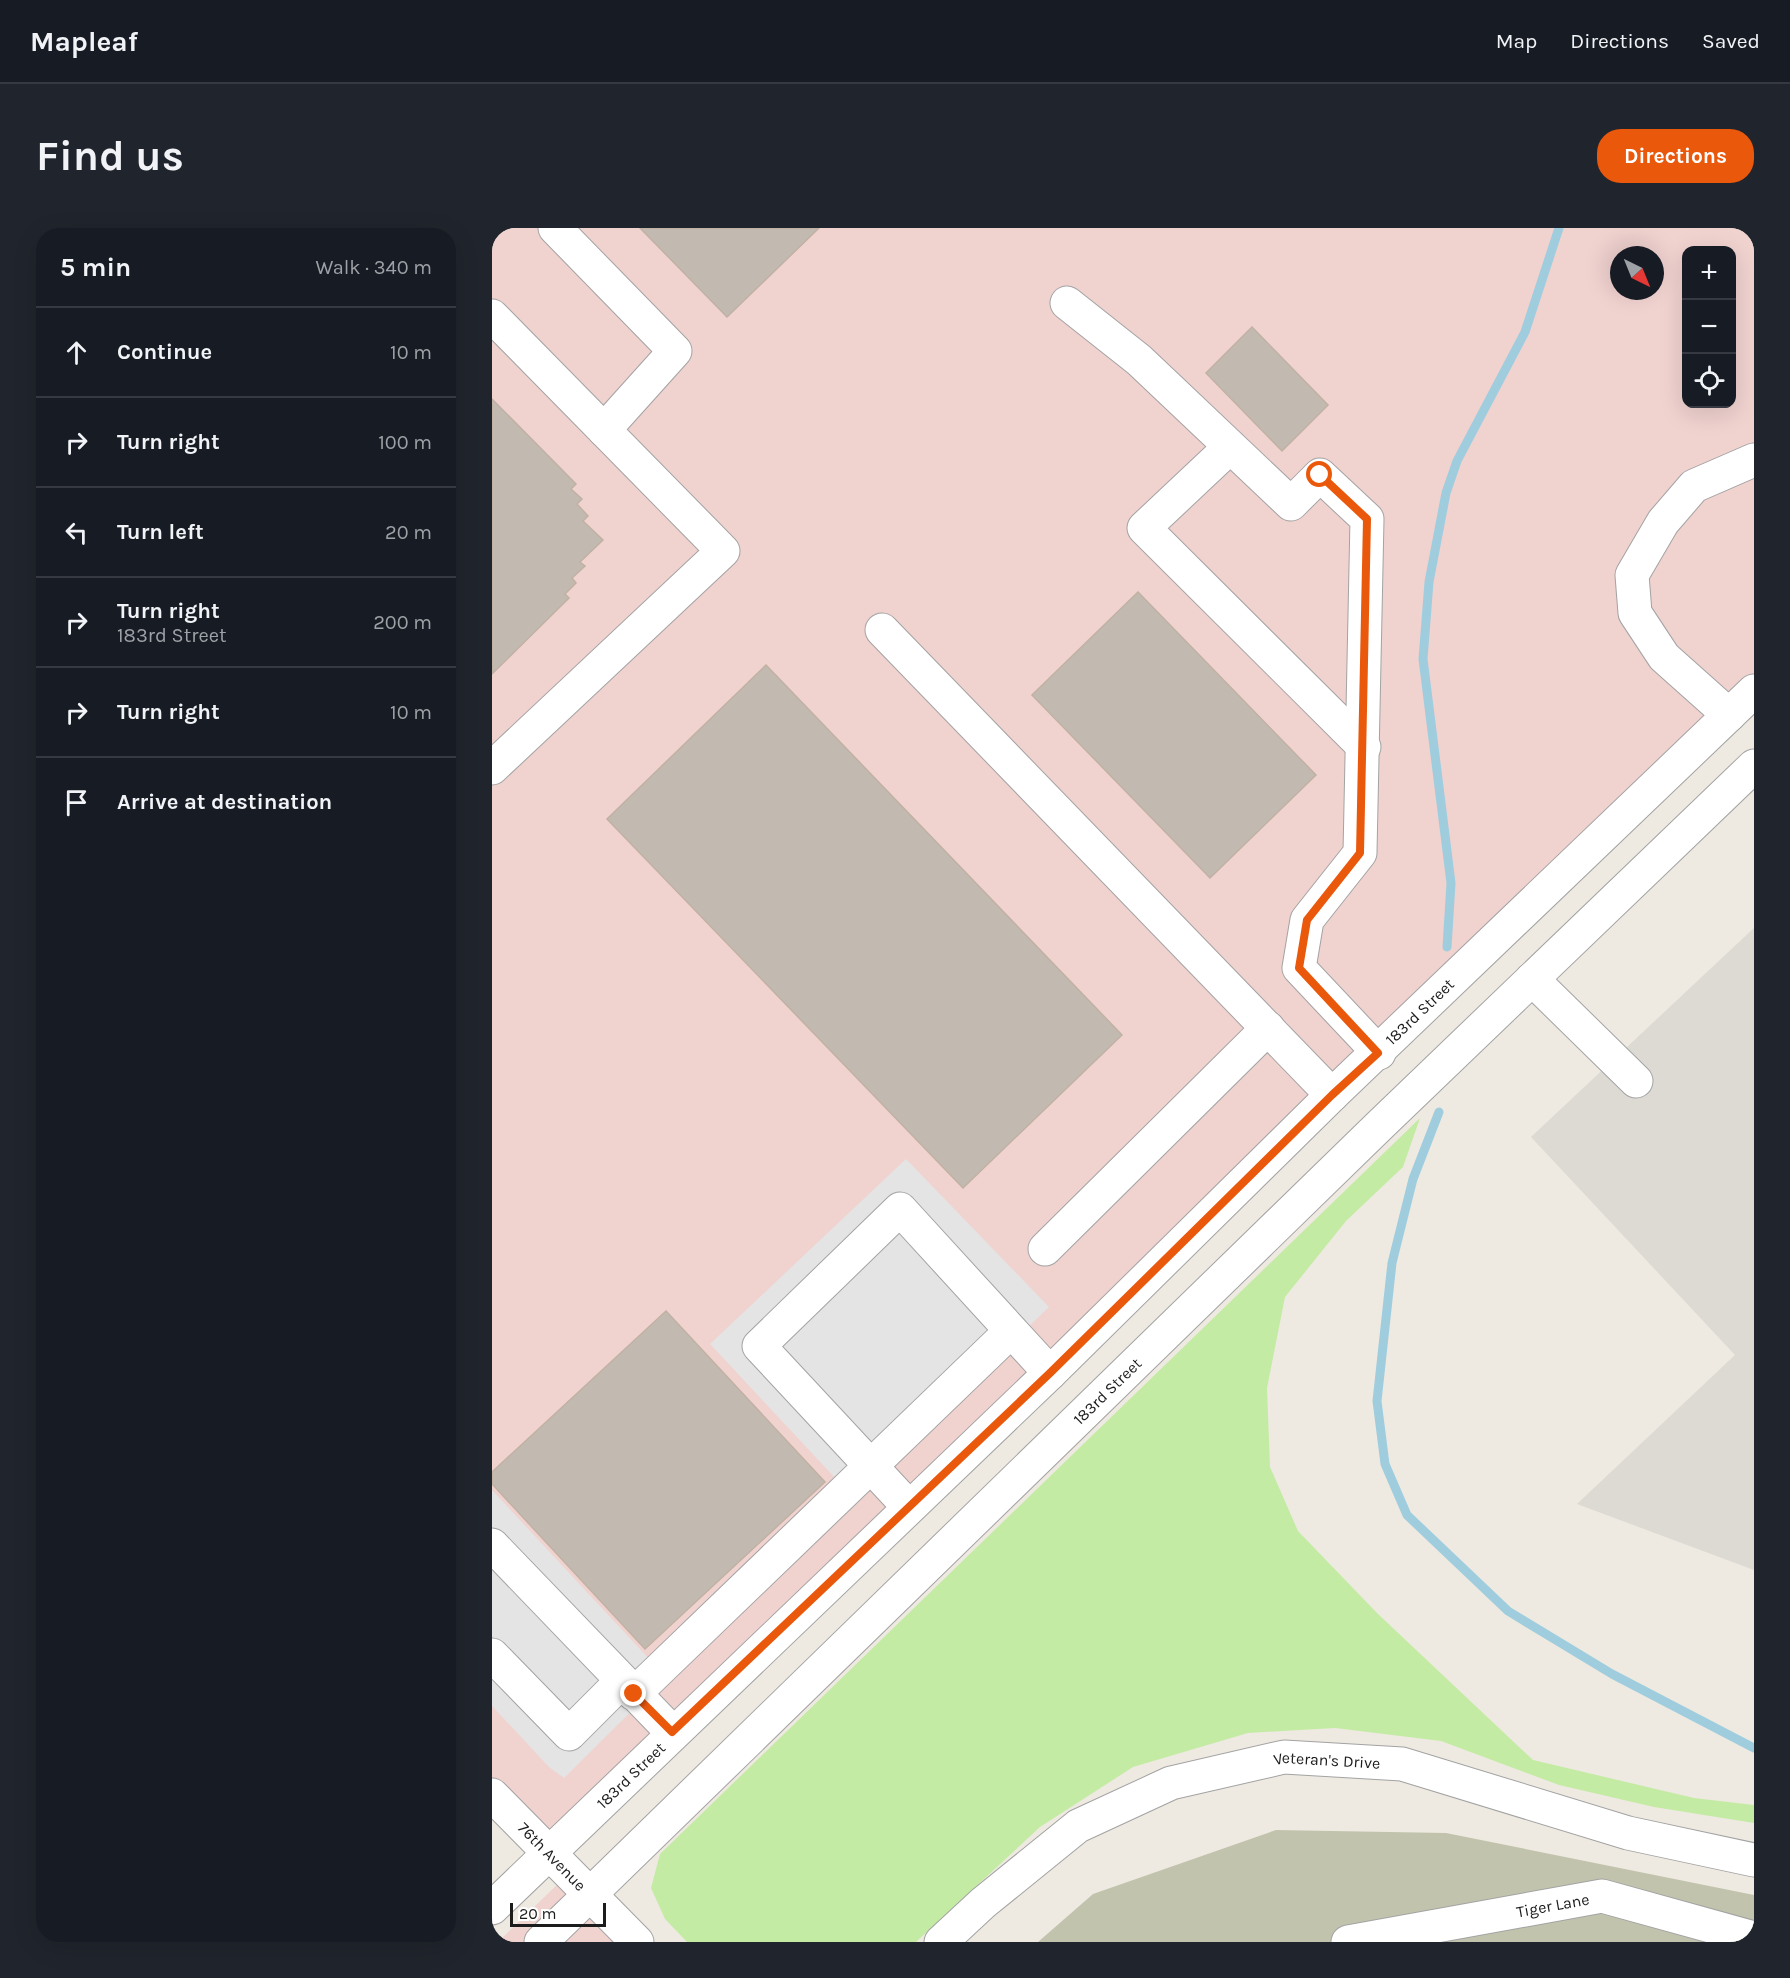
<!DOCTYPE html>
<meta charset="utf-8">
<style>
:root{--surface:#171b24;--page:#20242c;--text:#f1f3f6;--muted:#9ea1a6;--line:#363941;--accent:#ea580c}
body{margin:0;font-family:Karla,sans-serif;background:var(--page);color:var(--text)}
.controls{position:absolute;right:18px;top:18px;display:grid;overflow:hidden;border-radius:12px;box-shadow:0 6px 24px #0002}
.controls button{width:54px;height:54px;display:grid;place-items:center;padding:0;border:0;border-bottom:2px solid var(--line);background:var(--surface);color:var(--text);font:30px sans-serif}
.compass{position:absolute;left:1118px;top:18px;width:54px;height:54px;border-radius:50%;background:var(--surface);box-shadow:0 6px 24px #0002;rotate:137deg}
.scale{position:absolute;left:18px;bottom:15px;width:96px;box-sizing:border-box;padding-left:6px;border:3px solid #1c1c1c;border-top:0;font-size:16px;line-height:21px;white-space:nowrap;color:#1c1c1c;-webkit-text-stroke:4px #fff;paint-order:stroke}
.stop{position:absolute;width:18px;height:18px;margin:-14px;border:4px solid #ea580c;border-radius:50%;background:#fff}
.stop.end{background:#ea580c;border-color:#fff;box-shadow:0 2px 6px #0008}
.list{margin:0;padding:0;list-style:none}
h2{display:flex;justify-content:space-between;align-items:center;height:78px;margin:0;padding:0 24px;font-size:26px}
h2 small{font-size:20px;font-weight:400;color:var(--muted)}
.list li{display:grid;grid-template-columns:39px 1fr auto;gap:18px;align-items:center;box-sizing:border-box;height:90px;padding:0 24px;border-top:2px solid var(--line)}
.list b{display:block;font-size:22px;white-space:nowrap}
.list p{margin:0;font-size:20px;white-space:nowrap;color:var(--muted)}
.list em{font-size:20px;font-style:normal;color:var(--muted)}
.icon{flex:none;width:33px;height:33px;fill:none;stroke:currentColor;stroke-width:2;stroke-linecap:round;stroke-linejoin:round}
.map{position:relative;flex:none;width:1262px;height:1714px;overflow:hidden;border-radius:24px}
header{display:flex;align-items:center;gap:36px;box-sizing:border-box;height:84px;padding:0 30px;background:var(--surface);border-bottom:2px solid var(--line)}
header strong{font-size:28px}
nav{display:flex;gap:33px;margin-inline-start:auto;font-size:21px}
.intro{display:flex;align-items:center;justify-content:space-between;box-sizing:border-box;height:144px;padding:0 36px}
h1{margin:0;font-size:42px}
.button{padding:15px 27px;border-radius:24px;background:var(--accent);color:#fff;font-size:21px;font-weight:700}
main{display:flex;gap:36px;padding:0 36px}
aside{flex:1;background:var(--surface);border-radius:24px;box-shadow:0 6px 24px #0002}
.map>svg:first-child{display:block}
.commercial{fill:#f0d2cf;fill-rule:evenodd}
.airport{fill:#dcdad3}
.construction{fill:#c2c3ad}
.grass{fill:#c4eba4}
.parking{fill:#e4e4e4}
.lines{fill:none;stroke-linecap:round;stroke-linejoin:round}
.stream{stroke:#9fcdde;stroke-width:9}
.building{fill:#c2bab1;stroke:#c0b1a3;stroke-width:1.5}
.minor-casing{stroke:#a3a3a3;stroke-width:35}
.minor{stroke:#fff;stroke-width:33}
.route{stroke:#ea580c;stroke-width:8}
.labels{text-anchor:middle;dominant-baseline:central;stroke-width:4.5;stroke-linejoin:round;paint-order:stroke}
.street-label{font-size:16px;fill:#1c1c1c;stroke:#fff}
</style>
<header>
<strong>Mapleaf</strong>
<nav><a>Map</a><a>Directions</a><a>Saved</a></nav>
</header>
<div class="intro"><h1>Find us</h1><a class="button">Directions</a></div>
<main>
<aside>
<h2>5 min<small>Walk · 340 m</small></h2>
<ul class="list">
<li><svg class="icon" aria-label="ahead" viewBox="0 0 24 24"><path d="M12 20V5M6 11l6-6 6 6"/></svg><div><b>Continue</b></div><em>10 m</em></li>
<li><svg class="icon" aria-label="right" viewBox="0 0 24 24"><path d="M7 20v-9h11M14 6l5 5-5 5"/></svg><div><b>Turn right</b></div><em>100 m</em></li>
<li><svg class="icon" aria-label="left" viewBox="0 0 24 24"><path d="M17 20v-9H6M10 6l-5 5 5 5"/></svg><div><b>Turn left</b></div><em>20 m</em></li>
<li><svg class="icon" aria-label="right" viewBox="0 0 24 24"><path d="M7 20v-9h11M14 6l5 5-5 5"/></svg><div><b>Turn right</b><p>183rd Street</p></div><em>200 m</em></li>
<li><svg class="icon" aria-label="right" viewBox="0 0 24 24"><path d="M7 20v-9h11M14 6l5 5-5 5"/></svg><div><b>Turn right</b></div><em>10 m</em></li>
<li><svg class="icon" aria-label="arrive" viewBox="0 0 24 24"><path d="M6 21V4h12l-3 4 3 4H6"/></svg><div><b>Arrive at destination</b></div></li>
</ul>
</aside>
<div class="map">
<svg width="1262" height="1714" viewBox="0 0 1262 1714">
<rect width="100%" height="100%" fill="#eeeae1"/>
<path class="commercial" d="M0 0H1262V479L72 1624 0 1551ZM1194 22H1240V176H1194ZM1127 27H1163V63H1127Z
M71 1651 131 1714H6Z"/>
<path class="airport" d="M1262 700V1342L1085 1276 1243 1127 1039 909Z"/>
<path class="construction" d="M784 1602 954 1605 1262 1667V1714H546L601 1666Z"/>
<path class="grass" d="M928 890 911 939 854 993 793 1069 775 1160 778 1239 806 1303 886 1386 1041 1532 1202 1570 1262 1577V1595L1162 1579 1067 1557 949 1513 843 1500 756 1505 641 1539 548 1599 424 1714H195L173 1691 159 1660 168 1626Z"/>
<path class="parking" d="M414 931 557 1079 360 1268 218 1116Z
M0 1262 174 1449 72 1550 57 1539 0 1478Z"/>
<g class="lines">
<path class="stream" d="M955 719 959 655 931 431 937 354 954 265 965 233 1033 104 1067 0
M947 884 921 951 900 1035 885 1173 893 1236 915 1287 1016 1383 1120 1446 1262 1520"/>
</g>
<path class="building" d="M148 0H327L235 89Z
M760 99 836 177 790 223 714 145Z
M0 171 84 256 79 261 90 271 85 276 96 288 91 293 111 312 88 334 93 338 80 350 84 355 73 366 77 370 0 446Z
M646 364 824 547 718 650 540 467Z
M274 437 630 807 471 960 115 591Z
M174 1083 333 1254 153 1421 0 1256V1244Z"/>
<g class="lines">
<defs>
<g id="minor">
<path d="M63 0 183 123 112 202"/>
<path d="M575 75 647 132 799 276 828 247 875 291 868 625 815 692 807 740 887 825"/>
<path d="M0 88 231 323 0 540"/>
<path d="M738 219 652 300 872 519"/>
<path d="M390 402 840 867"/>
<path d="M1237 487 1172 429 1143 385 1140 347 1171 294 1202 258 1262 232"/>
<path d="M1040 751 1144 853"/>
<path d="M553 1021 776 800"/>
<path d="M416 1278 267 1118 408 981 558 1145"/>
<path d="M0 1317 180 1504"/>
<path d="M0 1427 77 1506 130 1453"/>
<path d="M142 1466 519 1103"/>
<path id="s1" d="M0 1567 145 1714"/>
<path id="s2" d="M0 1680 558 1145 840 867 1262 463"/>
<path id="s3" d="M49 1714 885 900 1262 538"/>
<path id="s4" d="M449 1714 491 1675 586 1598 679 1555 792 1529 910 1536 1136 1605 1262 1632"/>
<path id="s5" d="M856 1714 1110 1668 1262 1710"/>
</g>
</defs>
<use href="#minor" class="minor-casing"/>
<use href="#minor" class="minor"/>
</g>
<g class="lines">
<path class="route" d="M142 1466 180 1504 558 1145 840 867 886 825 807 740 815 692 868 625 875 291 828 247"/>
</g>
<g class="labels">
<g class="street-label">
<text stroke="none"><textPath href="#s2" startOffset="1290">183rd Street</textPath></text>
<text stroke="none"><textPath href="#s3" startOffset="790">183rd Street</textPath></text>
<text stroke="none"><textPath href="#s4" startOffset="441">Veteran's Drive</textPath></text>
<text stroke="none"><textPath href="#s2" startOffset="192">183rd Street</textPath></text>
<text stroke="none"><textPath href="#s1" startOffset="86">76th Avenue</textPath></text>
<text stroke="none"><textPath href="#s5" startOffset="208">Tiger Lane</textPath></text>
</g>
</g>
</svg>
<div class="controls">
<button>+</button>
<button>−</button>
<button><svg class="icon" aria-label="locate" viewBox="0 0 24 24"><circle cx="12" cy="12" r="6"/><path d="M12 2v4M12 18v4M2 12h4M18 12h4"/></svg></button>
</div>
<svg class="compass" viewBox="-18 -18 36 36"><path d="M0-13l5 13h-10z" fill="#e53935"/><path d="M0 13l5-13h-10z" fill="#9ea1a6"/></svg>
<div class="scale">20 m</div>
<div class="stop" style="left:828px;top:247px"></div>
<div class="stop end" style="left:142px;top:1466px"></div>
</div>
</main>
